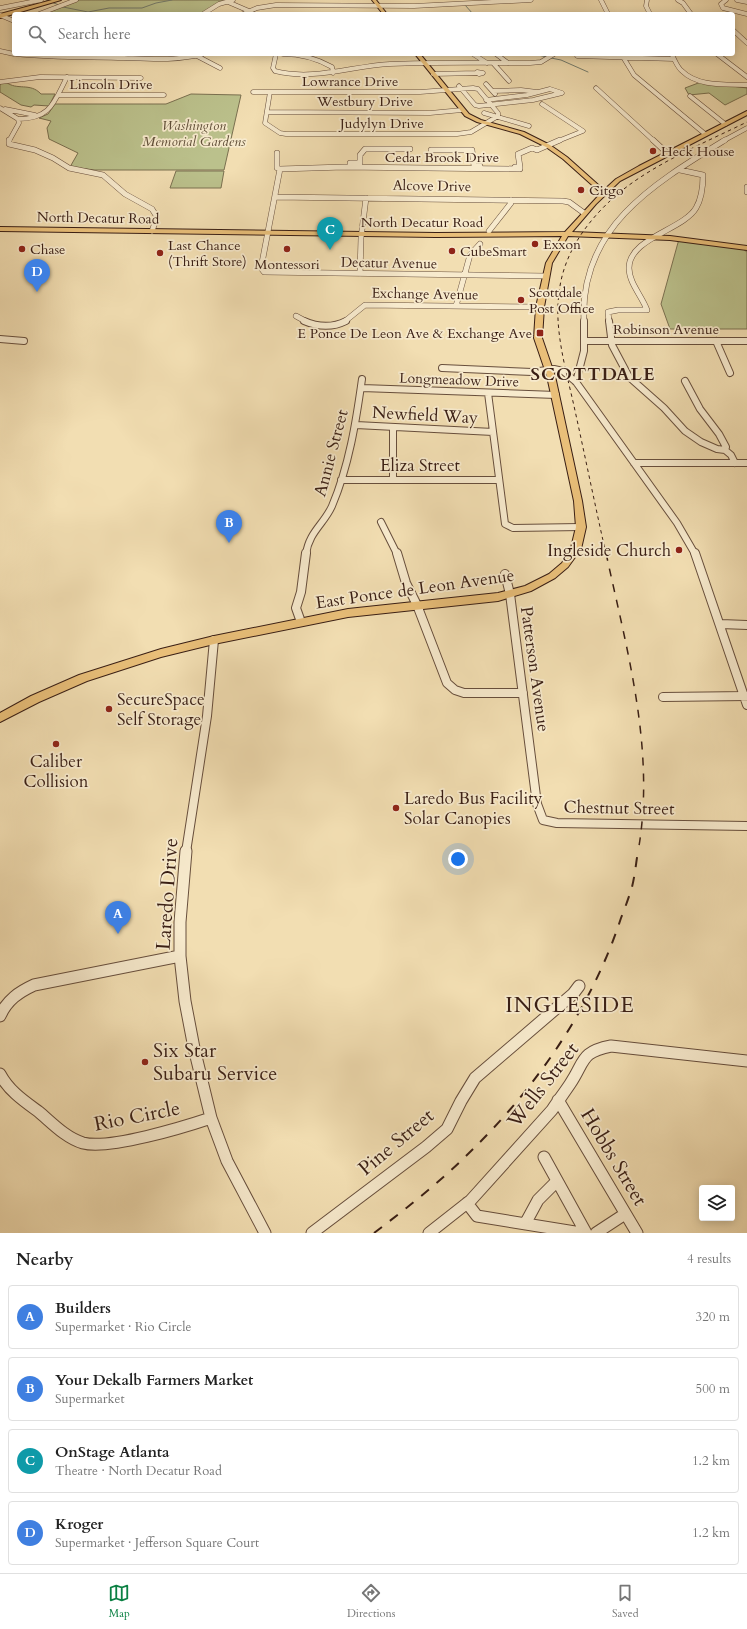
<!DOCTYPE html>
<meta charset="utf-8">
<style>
:root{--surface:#fff;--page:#f6f6f6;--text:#222;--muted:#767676;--line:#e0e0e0;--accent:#0b8043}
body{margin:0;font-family:Cardo,serif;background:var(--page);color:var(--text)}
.controls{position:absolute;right:12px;bottom:12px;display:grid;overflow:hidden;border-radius:4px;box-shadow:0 2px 10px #0003}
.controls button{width:36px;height:36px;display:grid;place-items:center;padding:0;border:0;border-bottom:1px solid var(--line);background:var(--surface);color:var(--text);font:20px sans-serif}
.you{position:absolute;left:458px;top:859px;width:14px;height:14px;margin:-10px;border:3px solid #fff;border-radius:50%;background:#1a73e8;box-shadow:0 0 0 6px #1a73e833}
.badge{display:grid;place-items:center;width:26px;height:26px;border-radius:50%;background:var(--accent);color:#fff;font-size:13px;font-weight:700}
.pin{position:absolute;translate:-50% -33px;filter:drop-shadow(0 1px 2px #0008)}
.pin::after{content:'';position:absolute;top:21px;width:14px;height:12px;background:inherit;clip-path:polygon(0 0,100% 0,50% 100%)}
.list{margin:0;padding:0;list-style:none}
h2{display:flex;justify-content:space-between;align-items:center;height:52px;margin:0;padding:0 16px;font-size:17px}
h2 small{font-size:13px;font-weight:400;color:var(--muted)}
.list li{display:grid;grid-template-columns:26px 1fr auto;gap:12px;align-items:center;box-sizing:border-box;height:64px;margin:0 8px 8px;padding:0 8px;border:1px solid var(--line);border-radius:4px}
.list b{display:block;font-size:15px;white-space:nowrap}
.list p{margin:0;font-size:13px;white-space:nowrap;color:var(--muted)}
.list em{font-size:13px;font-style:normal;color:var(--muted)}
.icon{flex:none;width:22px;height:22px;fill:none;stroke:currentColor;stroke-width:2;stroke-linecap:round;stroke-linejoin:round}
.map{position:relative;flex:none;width:747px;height:1233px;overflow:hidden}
.search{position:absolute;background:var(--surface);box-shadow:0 2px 10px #0003;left:12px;right:12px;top:12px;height:44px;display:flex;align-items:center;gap:10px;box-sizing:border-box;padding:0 14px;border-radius:4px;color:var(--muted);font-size:15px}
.sheet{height:340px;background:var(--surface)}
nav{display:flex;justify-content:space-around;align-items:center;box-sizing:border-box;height:56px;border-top:1px solid var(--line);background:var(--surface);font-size:11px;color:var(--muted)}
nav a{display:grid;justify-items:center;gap:2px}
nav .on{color:var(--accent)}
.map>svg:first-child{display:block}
.green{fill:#bbc18c;stroke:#7a7050}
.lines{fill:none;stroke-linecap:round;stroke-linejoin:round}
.stream{stroke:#747d6f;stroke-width:1}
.minor-far4-casing{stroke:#674e3c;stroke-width:5}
.minor-far3-casing{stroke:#674e3c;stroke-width:6}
.minor-far2-casing{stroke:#674e3c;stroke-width:8}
.minor-far1-casing{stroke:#674e3c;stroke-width:10}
.minor-casing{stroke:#674e3c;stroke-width:13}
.major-casing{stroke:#391e14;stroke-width:2}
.highway-casing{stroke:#391e14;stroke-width:2}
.minor-far4{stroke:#f7eacd;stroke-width:4}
.minor-far3{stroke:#f7eacd;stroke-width:5}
.minor-far2{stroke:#f7eacd;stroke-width:6}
.minor-far1{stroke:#f7eacd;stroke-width:8}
.minor{stroke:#f7eacd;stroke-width:11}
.major{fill:#e9bf79;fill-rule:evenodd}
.highway{fill:#e9bf79;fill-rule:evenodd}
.rail-far2{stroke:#391e14;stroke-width:1;stroke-dasharray:3.5 3.5;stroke-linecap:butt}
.rail-far1{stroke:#391e14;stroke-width:1.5;stroke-dasharray:8 8;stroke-linecap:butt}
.rail{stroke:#391e14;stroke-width:2;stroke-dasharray:10 10;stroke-linecap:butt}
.poi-dot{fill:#8f2418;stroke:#f7eacd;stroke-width:1.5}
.labels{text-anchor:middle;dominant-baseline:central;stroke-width:3.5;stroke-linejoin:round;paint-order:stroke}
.far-street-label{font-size:14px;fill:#391e14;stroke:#f7eacd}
.far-park-label{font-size:14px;font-style:italic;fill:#604f38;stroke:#f7eacd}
.far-poi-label{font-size:14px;fill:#391e14;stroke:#f7eacd;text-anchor:start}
.street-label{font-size:17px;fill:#391e14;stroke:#f7eacd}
.poi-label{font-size:17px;fill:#391e14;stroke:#f7eacd;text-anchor:start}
.far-district-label{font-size:18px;font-weight:bold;letter-spacing:1px;fill:#391e14;stroke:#f7eacd}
.near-street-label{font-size:20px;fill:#391e14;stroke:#f7eacd}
.near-poi-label{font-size:20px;fill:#391e14;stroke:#f7eacd;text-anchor:start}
.near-neighbourhood-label{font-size:22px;letter-spacing:1px;fill:#391e14;stroke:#f7eacd}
</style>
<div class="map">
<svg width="747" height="1233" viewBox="0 0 747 1233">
<rect width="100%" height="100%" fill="#f2deb2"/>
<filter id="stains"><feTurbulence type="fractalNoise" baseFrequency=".005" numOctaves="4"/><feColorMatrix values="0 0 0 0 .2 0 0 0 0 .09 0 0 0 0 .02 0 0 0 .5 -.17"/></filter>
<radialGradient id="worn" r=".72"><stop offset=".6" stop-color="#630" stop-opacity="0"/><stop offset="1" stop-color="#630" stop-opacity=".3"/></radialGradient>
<path class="green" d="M79 0H233L218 5 203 14H43Z
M6 82C17 91 30 82 41 94H55L49 106 34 105 31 107 21 105 0 92V84Z
M701 82 747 88V94L725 105 709 93 689 95 685 88Z
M191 94 241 95 224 170H95L70 167 78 153 49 139 47 128 51 121 39 118 48 114 55 104H166Z
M176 171H224L221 188H170Z
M679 239 743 249 747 252V329H670L661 304Z"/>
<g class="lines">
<path class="stream" d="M46 0 59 5
M465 5 473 14
M63 7 88 12 109 8H142L156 3 172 0
M533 54 547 57
M551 58 561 60 588 72"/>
<defs>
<path id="minor-far4" d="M601 0 608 14
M647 0 646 6 650 14
M678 0 683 3 691 14
M726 0 721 4 723 8 747 14
M737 0 747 2
M228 2 249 11
M0 8 41 0
M39 14 76 0
M203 14 219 4 233 0
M243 14 257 8 276 5 414 6 531 0
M0 15 14 21
M733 30 747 43
M0 51 14 54
M16 54C52 58 88 57 124 58 151 59 176 61 203 54
M276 54 273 68 275 71C313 81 352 66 390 64 436 62 483 63 530 63L541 62 554 54
M283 54C301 54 316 58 332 67L333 73
M473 54 487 63
M496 54 508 63
M717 54 747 77
M672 55C675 60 677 67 682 71 698 87 726 84 747 85
M197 56 220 68
M577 56 674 59
M623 57 634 75 705 134
M493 63 509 81
M477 72 483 73 479 74Z
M433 74 477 73
M0 82 40 77 141 78
M486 84 495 94
M459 86 475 105 479 106 533 100 562 93 550 89 527 95 486 100
M473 88 478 89 498 113V116L471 132 457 134H286L280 133 265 123 270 92H420Z
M596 88 654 141
M493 91 521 90 537 92
M253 92H270
M58 95H164
M690 96 725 124
M542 104 583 131 558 141
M0 108 18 119 19 123 9 141
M5 109 35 115
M267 112 430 113 462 110
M484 113 529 126
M18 119C51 119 54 102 67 77
M723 141 747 128"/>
<path id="minor-far3" d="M9 140V144L35 150 53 158 69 168 103 175 125 194 152 209 157 217 152 231
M653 140 667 153
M431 150H472L474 166H480
M277 153V168L280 169 261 268 264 272 546 276
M350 163H360V155L365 149H410
M515 167H520L518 154 532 148 537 150 560 140
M280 169 344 167 520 169V167
M747 187V192
M276 197 563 201 569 202 584 213
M489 231 511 203V200
M360 274 361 238 366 198
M456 306 470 255 480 244
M296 316 307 322
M344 322 365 305 540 307
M584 322C579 228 653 184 725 140
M609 322 608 312 618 310H647C642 296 629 283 629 268 629 238 683 230 696 208 702 198 703 186 703 175L680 170"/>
<path id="minor-far2" d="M304 321C318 327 332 328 346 321
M609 321 612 345 629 377 664 408 685 431 701 442 717 449 725 450 731 455 735 463
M0 339 24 341
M585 341H747
M716 341 730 373
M442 368 532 372 554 369 563 371 576 382 677 523 695 554
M685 381 700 409 719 434 726 447 725 450
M576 382 584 351V321
M362 388 556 395
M488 393 505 524 513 528 581 527
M356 425 493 432
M393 428V480
M634 463H747
M341 480H499
M381 522 397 554
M306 554C309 532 324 524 332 506 349 466 356 422 362 379"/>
<path id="minor-far1" d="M397 553 406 583 417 605 447 683 455 690 464 693H523
M695 553 747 705
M505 574 510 594 537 804 543 820 557 823 747 826
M301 622 296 608 301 592 306 553
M721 624 747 625
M663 697 747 696
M186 852 207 716 214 640"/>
<path id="minor" d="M186 851 180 922V956L185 1001 194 1048 211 1118 227 1161 265 1233
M0 1016C7 1000 19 992 34 985L180 956
M0 1074C9 1091 24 1101 39 1112 52 1123 66 1138 83 1143 109 1150 184 1127 211 1118
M558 1100 637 1233
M544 1157 586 1233
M467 1203 477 1216 581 1233
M525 1224 538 1200 557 1181
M312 1233 426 1147 447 1129 461 1101 475 1078 573 994 579 986
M429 1233 471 1200 552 1110C558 1101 564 1093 570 1084 585 1062 580 1052 611 1046L747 1061
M596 1233 625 1214"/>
<path id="major" d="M372 0H376L387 14H383Z
M415 54H420L469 114 481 120 524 132 550 145 567 157 604 190 616 179 639 166 747 111V115L620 181 596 204 572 232 670 236 747 246V250L670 240 568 236 552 263 544 307 542 338 555 376 582 501 586 527 581 549 568 567 555 578 531 591 498 601 348 617 214 644 161 657 87 681 39 702 0 722V713L31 696 79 675 161 649 214 636 348 609 498 593 525 586 549 574 562 563 571 548 576 527 574 501 547 376 534 338 536 307 546 263 562 236 436 237 0 231V227L436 233 565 232 601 193 563 159 546 147 520 134 477 122 465 116Z"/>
<path id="highway" d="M52 0H61L0 18V14Z"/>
</defs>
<use href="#minor-far4" class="minor-far4-casing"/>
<use href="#minor-far3" class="minor-far3-casing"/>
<use href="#minor-far2" class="minor-far2-casing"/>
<use href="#minor-far1" class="minor-far1-casing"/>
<use href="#minor" class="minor-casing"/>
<use href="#major" class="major-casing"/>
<use href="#highway" class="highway-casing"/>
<use href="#minor-far4" class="minor-far4"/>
<use href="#minor-far3" class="minor-far3"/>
<use href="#minor-far2" class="minor-far2"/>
<use href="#minor-far1" class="minor-far1"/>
<use href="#minor" class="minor"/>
<use href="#major" class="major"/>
<use href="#highway" class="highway"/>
<path class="rail-far2" d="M606 554C595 505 585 456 574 406 566 370 554 330 559 293 563 256 584 225 611 200 646 167 704 143 747 122"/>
<path class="rail-far1" d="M606 553C627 651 656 751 638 852"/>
<path class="rail" d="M374 1233C407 1208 440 1182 469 1153 536 1088 592 1007 621 918 625 908 629 897 632 887 635 875 636 863 638 851"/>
</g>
<g class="poi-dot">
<circle cx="653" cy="151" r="4"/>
<circle cx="581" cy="190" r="4"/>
<circle cx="535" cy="244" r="4"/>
<circle cx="22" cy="249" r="4"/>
<circle cx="287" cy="249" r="4"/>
<circle cx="452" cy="251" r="4"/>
<circle cx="160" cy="253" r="4"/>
<circle cx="521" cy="300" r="4"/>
<rect x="536" y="329" width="8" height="8" rx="2"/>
<circle cx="679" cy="550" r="4"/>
<circle cx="109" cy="709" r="4"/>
<circle cx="56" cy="744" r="4"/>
<circle cx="396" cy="808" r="4"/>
<circle cx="145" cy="1062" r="4"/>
</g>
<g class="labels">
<g class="far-street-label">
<text x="350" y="81">Lowrance Drive</text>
<text x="111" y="84">Lincoln Drive</text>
<text x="365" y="101">Westbury Drive</text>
<text x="382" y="123">Judylyn Drive</text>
<text x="442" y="157">Cedar Brook Drive</text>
<text transform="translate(432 186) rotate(1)">Alcove Drive</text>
<text transform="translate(98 218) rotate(1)">North Decatur Road</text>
<text x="422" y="222">North Decatur Road</text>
<text transform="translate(389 263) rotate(1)">Decatur Avenue</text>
<text transform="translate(425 294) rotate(1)">Exchange Avenue</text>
<text x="666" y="329">Robinson Avenue</text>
<text transform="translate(459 380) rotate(2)">Longmeadow Drive</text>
</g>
<g class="far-park-label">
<text x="194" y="125">Washington<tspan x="194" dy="16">Memorial Gardens</tspan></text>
</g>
<g class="far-poi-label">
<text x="661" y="151">Heck House</text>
<text x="589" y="190">Citgo</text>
<text x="543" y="244">Exxon</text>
<text x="168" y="245">Last Chance<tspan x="168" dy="16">(Thrift Store)</tspan></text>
<text x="30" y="249">Chase</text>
<text x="460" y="251">CubeSmart</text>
<text x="287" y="264" text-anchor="middle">Montessori</text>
<text x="529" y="292">Scottdale<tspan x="529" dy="16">Post Office</tspan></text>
<text x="532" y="333" text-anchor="end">E Ponce De Leon Ave &amp; Exchange Ave</text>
</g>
<g class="street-label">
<text transform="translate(425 415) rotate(3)">Newfield Way</text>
<text transform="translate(331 453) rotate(-75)">Annie Street</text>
<text x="420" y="465">Eliza Street</text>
<text transform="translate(415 589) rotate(-8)">East Ponce de Leon Avenue</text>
<text transform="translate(535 669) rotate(82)">Patterson Avenue</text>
<text transform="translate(619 808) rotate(1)">Chestnut Street</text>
</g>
<g class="poi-label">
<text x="671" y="550" text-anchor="end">Ingleside Church</text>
<text x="117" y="699">SecureSpace<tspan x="117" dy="20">Self Storage</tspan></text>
<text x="56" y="761" text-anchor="middle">Caliber<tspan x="56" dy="20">Collision</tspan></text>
<text x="404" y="798">Laredo Bus Facility<tspan x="404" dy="20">Solar Canopies</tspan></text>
</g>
<g class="far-district-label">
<text x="593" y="374">SCOTTDALE</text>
</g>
<g class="near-street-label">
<text transform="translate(167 894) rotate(-86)">Laredo Drive</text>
<text transform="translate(543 1085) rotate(-52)">Wells Street</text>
<text transform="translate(137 1116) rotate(-11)">Rio Circle</text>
<text transform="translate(396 1142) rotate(-40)">Pine Street</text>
<text transform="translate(614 1157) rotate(59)">Hobbs Street</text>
</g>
<g class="near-poi-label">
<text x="153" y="1050">Six Star<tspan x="153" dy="23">Subaru Service</tspan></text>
</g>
<g class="near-neighbourhood-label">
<text x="570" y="1005">INGLESIDE</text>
</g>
</g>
<rect width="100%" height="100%" filter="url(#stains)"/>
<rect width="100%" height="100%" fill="url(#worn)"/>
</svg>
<div class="controls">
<button><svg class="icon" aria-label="layers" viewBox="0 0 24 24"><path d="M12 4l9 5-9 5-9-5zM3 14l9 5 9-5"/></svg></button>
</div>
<div class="you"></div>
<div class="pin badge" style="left:118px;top:934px;background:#3f7fe0">A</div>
<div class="pin badge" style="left:229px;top:543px;background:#3f7fe0">B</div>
<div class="pin badge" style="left:330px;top:250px;background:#0f9aa8">C</div>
<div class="pin badge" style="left:37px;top:292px;background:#3f7fe0">D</div>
<div class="search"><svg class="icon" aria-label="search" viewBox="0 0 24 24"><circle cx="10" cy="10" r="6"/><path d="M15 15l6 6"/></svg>Search here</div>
</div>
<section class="sheet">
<h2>Nearby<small>4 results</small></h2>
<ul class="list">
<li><span class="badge" style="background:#3f7fe0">A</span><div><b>Builders</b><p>Supermarket · Rio Circle</p></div><em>320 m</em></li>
<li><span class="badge" style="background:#3f7fe0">B</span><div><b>Your Dekalb Farmers Market</b><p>Supermarket</p></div><em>500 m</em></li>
<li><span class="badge" style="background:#0f9aa8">C</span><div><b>OnStage Atlanta</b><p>Theatre · North Decatur Road</p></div><em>1.2 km</em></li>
<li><span class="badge" style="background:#3f7fe0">D</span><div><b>Kroger</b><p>Supermarket · Jefferson Square Court</p></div><em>1.2 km</em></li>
</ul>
</section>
<nav>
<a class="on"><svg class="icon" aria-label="map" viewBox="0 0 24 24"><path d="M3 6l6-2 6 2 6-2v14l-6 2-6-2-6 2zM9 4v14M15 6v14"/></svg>Map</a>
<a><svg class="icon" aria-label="directions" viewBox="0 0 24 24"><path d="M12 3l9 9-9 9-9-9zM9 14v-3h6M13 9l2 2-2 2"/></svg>Directions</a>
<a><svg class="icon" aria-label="saved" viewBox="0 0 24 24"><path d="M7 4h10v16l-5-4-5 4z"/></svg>Saved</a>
</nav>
